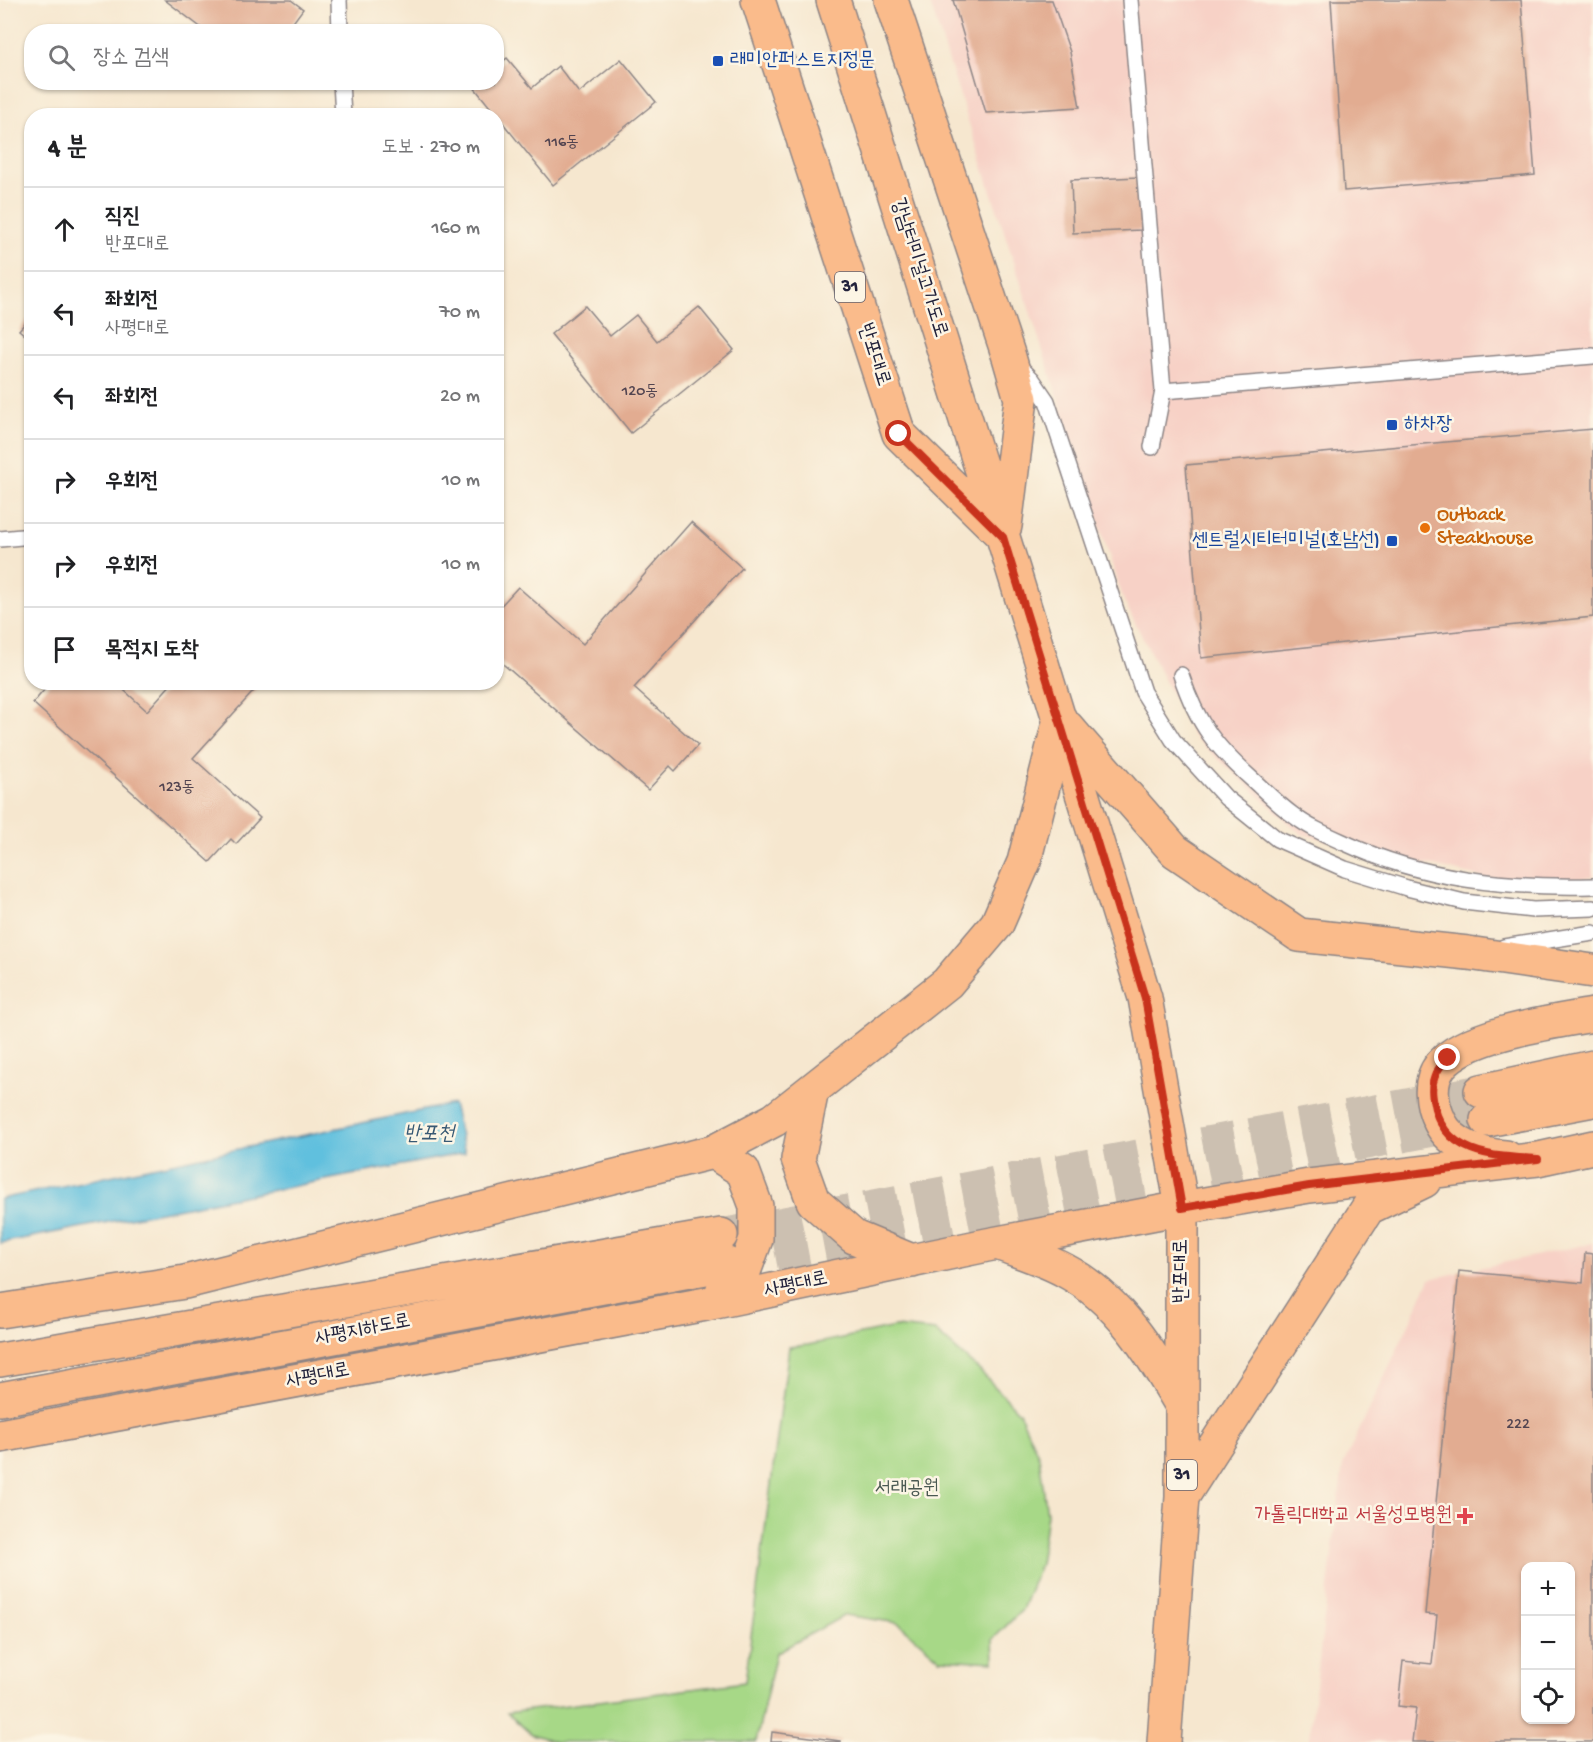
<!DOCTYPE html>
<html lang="ko">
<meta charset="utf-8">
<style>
:root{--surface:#fff;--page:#f6f6f6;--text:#202124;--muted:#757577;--line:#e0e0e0}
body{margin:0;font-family:"Gochi Hand","Poor Story",sans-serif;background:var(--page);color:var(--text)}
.controls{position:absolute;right:18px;bottom:18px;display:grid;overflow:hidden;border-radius:12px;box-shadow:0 2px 4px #0004}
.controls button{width:54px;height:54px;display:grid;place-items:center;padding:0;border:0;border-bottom:2px solid var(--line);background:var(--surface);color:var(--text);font:30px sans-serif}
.stop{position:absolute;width:18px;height:18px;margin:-14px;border:4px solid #c8321e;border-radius:50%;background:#fff}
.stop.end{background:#c8321e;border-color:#fff;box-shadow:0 2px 6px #0008}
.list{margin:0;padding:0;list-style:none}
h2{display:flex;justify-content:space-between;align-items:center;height:78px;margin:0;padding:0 24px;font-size:26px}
h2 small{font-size:20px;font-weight:400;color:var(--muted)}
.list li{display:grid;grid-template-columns:39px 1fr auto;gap:18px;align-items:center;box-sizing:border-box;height:84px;padding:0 24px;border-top:2px solid var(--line)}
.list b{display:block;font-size:22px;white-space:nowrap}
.list p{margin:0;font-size:20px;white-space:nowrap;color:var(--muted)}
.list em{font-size:20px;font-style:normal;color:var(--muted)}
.icon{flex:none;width:33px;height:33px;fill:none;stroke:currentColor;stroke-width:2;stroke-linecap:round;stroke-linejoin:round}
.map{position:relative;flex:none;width:1593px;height:1742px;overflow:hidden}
.search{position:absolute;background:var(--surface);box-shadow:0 2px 4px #0004;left:24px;top:24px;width:480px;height:66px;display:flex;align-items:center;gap:15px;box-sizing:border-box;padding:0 21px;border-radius:24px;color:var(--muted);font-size:22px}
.panel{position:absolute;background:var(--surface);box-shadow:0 2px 4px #0004;left:24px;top:108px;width:480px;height:582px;border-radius:24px}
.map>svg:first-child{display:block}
.built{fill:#f7d1c6;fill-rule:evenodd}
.green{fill:#a7d887;stroke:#647d61;stroke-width:1.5}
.water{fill:#60c0de;stroke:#41718c;stroke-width:1.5}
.building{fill:#e2ac91;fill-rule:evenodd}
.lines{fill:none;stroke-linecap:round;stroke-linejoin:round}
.primary-tunnel{stroke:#ccc0b1;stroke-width:33;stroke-dasharray:33 16;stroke-linecap:butt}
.service-casing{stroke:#8c8485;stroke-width:18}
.primary-casing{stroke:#8c8485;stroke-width:36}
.service{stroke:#fff;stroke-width:15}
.primary{stroke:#fabb8b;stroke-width:33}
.route{stroke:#c8321e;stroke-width:8}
.transit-dot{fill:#1a4fb4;stroke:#fcf5e5;stroke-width:2}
.food-dot{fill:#e8710a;stroke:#fcf5e5;stroke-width:2}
.health-dot{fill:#e0444e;stroke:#fcf5e5;stroke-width:2}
.labels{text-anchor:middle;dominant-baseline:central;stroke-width:5;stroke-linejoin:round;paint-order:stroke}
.number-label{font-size:16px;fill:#524450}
.shield{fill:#fcf5e5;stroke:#63616e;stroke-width:1.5}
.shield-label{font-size:18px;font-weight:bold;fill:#22223b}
.transit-label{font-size:20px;fill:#164399;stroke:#fcf5e5;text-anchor:start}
.street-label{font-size:20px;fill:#22223b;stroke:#fcf5e5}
.food-label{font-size:20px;fill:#c56008;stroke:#fcf5e5;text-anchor:start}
.park-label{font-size:20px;fill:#4a5952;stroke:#fcf5e5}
.health-label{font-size:20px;fill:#be3a42;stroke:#fcf5e5;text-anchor:end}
.water-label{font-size:21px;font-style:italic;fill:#385974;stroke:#fcf5e5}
</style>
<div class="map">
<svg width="1593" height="1742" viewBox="0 0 1593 1742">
<rect width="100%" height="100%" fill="#fcf5e5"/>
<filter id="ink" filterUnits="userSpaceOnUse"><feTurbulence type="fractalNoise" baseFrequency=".0167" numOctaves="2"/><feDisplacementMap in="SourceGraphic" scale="12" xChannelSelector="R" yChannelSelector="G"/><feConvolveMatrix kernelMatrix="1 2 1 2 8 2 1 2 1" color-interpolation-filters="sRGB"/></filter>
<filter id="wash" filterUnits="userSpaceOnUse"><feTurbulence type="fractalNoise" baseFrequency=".008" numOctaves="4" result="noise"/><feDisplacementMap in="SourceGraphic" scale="24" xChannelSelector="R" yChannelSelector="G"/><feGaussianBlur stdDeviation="1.35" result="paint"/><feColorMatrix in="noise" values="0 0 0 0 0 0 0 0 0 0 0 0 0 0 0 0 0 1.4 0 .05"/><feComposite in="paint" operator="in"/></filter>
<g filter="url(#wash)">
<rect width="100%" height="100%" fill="#f6e7cf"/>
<path class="built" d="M929 0H1593V877L1513 885 1301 834 1193 736 1124 601Z
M1593 1243V1742H1309L1343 1465 1430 1279ZM1526 1566H1570V1720H1526Z"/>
<path class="green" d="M895 1327 935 1331 980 1371 1019 1412 1039 1457 1047 1514 1040 1564 1022 1610 993 1639 994 1662 940 1659 898 1623 845 1615 776 1653 756 1742H556L531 1734 507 1713 745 1682 789 1347 808 1345Z"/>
<path class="water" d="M453 1104 465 1153 0 1243V1199Z"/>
<g id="blocks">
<path class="building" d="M165 0H291L303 9 286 32H207Z
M953 0H1052L1070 52 1080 107 986 113Z
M1331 0H1521L1535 175 1344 191Z
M507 58 532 88 558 66 579 93 621 59 656 102 553 185 473 86 476 82H496V67Z
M1139 177 1141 230 1073 233 1071 180Z
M585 306 610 336 636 315 657 341 699 307 734 350 631 433 551 334Z
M32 315V341L19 330Z
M1593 429V617L1201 658 1186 465Z
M691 522 742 568 634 688 698 745 675 771 670 766 648 790 496 658V620L499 617 496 615V611L518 587 583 644Z
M51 682H115L147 711 173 682H262L193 758 260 818 236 844 231 839 210 862 33 703Z
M1585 1253 1593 1254V1742H1412L1416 1708 1398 1706 1403 1661 1432 1664 1437 1615 1425 1614 1459 1271 1583 1283ZM1526 1566H1570V1720H1526Z
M772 1732 840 1741V1742H771Z"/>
</g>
</g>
<g filter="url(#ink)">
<use href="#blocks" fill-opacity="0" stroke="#8c8485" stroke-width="1.5"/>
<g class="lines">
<path class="primary-tunnel" d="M721 1235 1481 1091
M727 1264 1487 1120"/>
<defs>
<path id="service" d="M339 0 340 32
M1130 0 1163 391 1152 447
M341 82 343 116
M1019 366 1032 379 1047 401 1143 692 1173 740 1226 798 1277 839 1345 869 1407 888 1464 902 1533 910 1593 908
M1163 391 1593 356
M0 539 32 536
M1181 675C1198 726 1216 747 1255 782 1267 793 1279 805 1293 815 1308 827 1327 835 1345 843 1425 880 1506 888 1593 886
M1504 947 1593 933"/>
<path id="primary" d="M758 0 899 434 1000 533
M833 0 1003 537 1145 998 1182 1208V1497L1164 1742
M891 0 1009 357 1021 399 1005 526
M1067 727 1175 851 1299 935 1468 953 1593 971
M812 1090 798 1159 813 1201 854 1237 912 1261
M1481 1091 1593 1067
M1487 1120 1593 1100
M713 1152 743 1171 756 1206V1239L742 1277 722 1292
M1506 1157C1481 1156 1451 1145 1440 1122 1431 1104 1428 1081 1441 1065 1466 1034 1554 1022 1593 1015
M1000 1244C1021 1252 1044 1259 1064 1270 1118 1298 1152 1354 1181 1404
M0 1311 185 1282 713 1152 774 1120 947 983 997 924 1024 862 1060 719
M0 1360 721 1235
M0 1399 727 1264
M0 1436 706 1304 987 1245 1182 1208 1309 1186 1538 1159 1593 1147
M1182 1497 1368 1208 1424 1181"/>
</defs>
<use href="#service" class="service-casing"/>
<use href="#primary" class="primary-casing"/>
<use href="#service" class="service"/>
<use href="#primary" class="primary"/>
</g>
</g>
<g class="lines" filter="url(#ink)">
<path class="route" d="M899 434 1003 537 1145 998 1182 1208 1309 1186 1538 1159C1493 1157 1441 1155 1433 1099 1430 1083 1436 1069 1448 1058"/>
</g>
<g class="transit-dot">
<rect x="712" y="55" width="12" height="12" rx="3"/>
<rect x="1386" y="419" width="12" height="12" rx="3"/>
<rect x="1386" y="535" width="12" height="12" rx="3"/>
</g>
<circle class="food-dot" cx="1425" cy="528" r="6"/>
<path class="health-dot" d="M1462 1507h6v6h6v6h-6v6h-6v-6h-6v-6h6z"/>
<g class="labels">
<g class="number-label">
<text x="562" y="143">116동</text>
<text x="640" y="392">120동</text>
<text x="177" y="788">123동</text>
<text x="1518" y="1425">222</text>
</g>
<g class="shield">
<rect x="835" y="272" width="30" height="30" rx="4.5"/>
<rect x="1167" y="1460" width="30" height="30" rx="4.5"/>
</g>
<g class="shield-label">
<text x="850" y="287">31</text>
<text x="1182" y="1475">31</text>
</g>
<g class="transit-label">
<text x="730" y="61">래미안퍼스트지정문</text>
<text x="1404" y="425">하차장</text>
<text x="1380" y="541" text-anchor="end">센트럴시티터미널(호남선)</text>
</g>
<g class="street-label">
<text transform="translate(918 268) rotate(72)">강남터미널고가도로</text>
<text transform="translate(873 355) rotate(72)">반포대로</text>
<text transform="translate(1182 1271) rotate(-90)">반포대로</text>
<text transform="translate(796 1286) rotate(-12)">사평대로</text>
<text transform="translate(363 1331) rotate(-11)">사평지하도로</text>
<text transform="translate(318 1377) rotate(-11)">사평대로</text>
</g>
<g class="food-label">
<text x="1437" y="516">Outback<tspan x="1437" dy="23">Steakhouse</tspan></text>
</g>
<g class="park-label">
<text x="907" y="1489">서래공원</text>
</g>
<g class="health-label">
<text x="1452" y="1516">가톨릭대학교 서울성모병원</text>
</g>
<g class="water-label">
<text x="429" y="1135">반포천</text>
</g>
</g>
</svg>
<div class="controls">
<button>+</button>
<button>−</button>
<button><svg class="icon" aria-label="locate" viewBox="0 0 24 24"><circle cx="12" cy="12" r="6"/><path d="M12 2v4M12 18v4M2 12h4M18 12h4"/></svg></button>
</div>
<div class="stop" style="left:899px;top:434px"></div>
<div class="stop end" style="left:1448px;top:1058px"></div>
<div class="search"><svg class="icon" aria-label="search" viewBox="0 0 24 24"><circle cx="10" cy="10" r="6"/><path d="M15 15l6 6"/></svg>장소 검색</div>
<section class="panel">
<h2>4 분<small>도보 · 270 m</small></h2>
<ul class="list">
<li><svg class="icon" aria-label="ahead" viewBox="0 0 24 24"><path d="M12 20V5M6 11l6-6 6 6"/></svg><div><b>직진</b><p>반포대로</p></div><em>160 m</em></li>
<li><svg class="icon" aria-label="left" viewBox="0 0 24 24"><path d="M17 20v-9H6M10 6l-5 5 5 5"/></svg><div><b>좌회전</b><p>사평대로</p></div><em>70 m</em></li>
<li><svg class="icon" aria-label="left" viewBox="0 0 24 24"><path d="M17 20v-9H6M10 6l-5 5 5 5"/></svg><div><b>좌회전</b></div><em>20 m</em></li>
<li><svg class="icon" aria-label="right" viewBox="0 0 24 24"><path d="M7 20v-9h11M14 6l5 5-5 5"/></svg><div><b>우회전</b></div><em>10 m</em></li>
<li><svg class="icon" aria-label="right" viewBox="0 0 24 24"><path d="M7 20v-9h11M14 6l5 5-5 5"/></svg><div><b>우회전</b></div><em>10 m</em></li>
<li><svg class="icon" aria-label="arrive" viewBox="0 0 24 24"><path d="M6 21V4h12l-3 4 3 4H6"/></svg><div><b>목적지 도착</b></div></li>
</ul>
</section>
</div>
